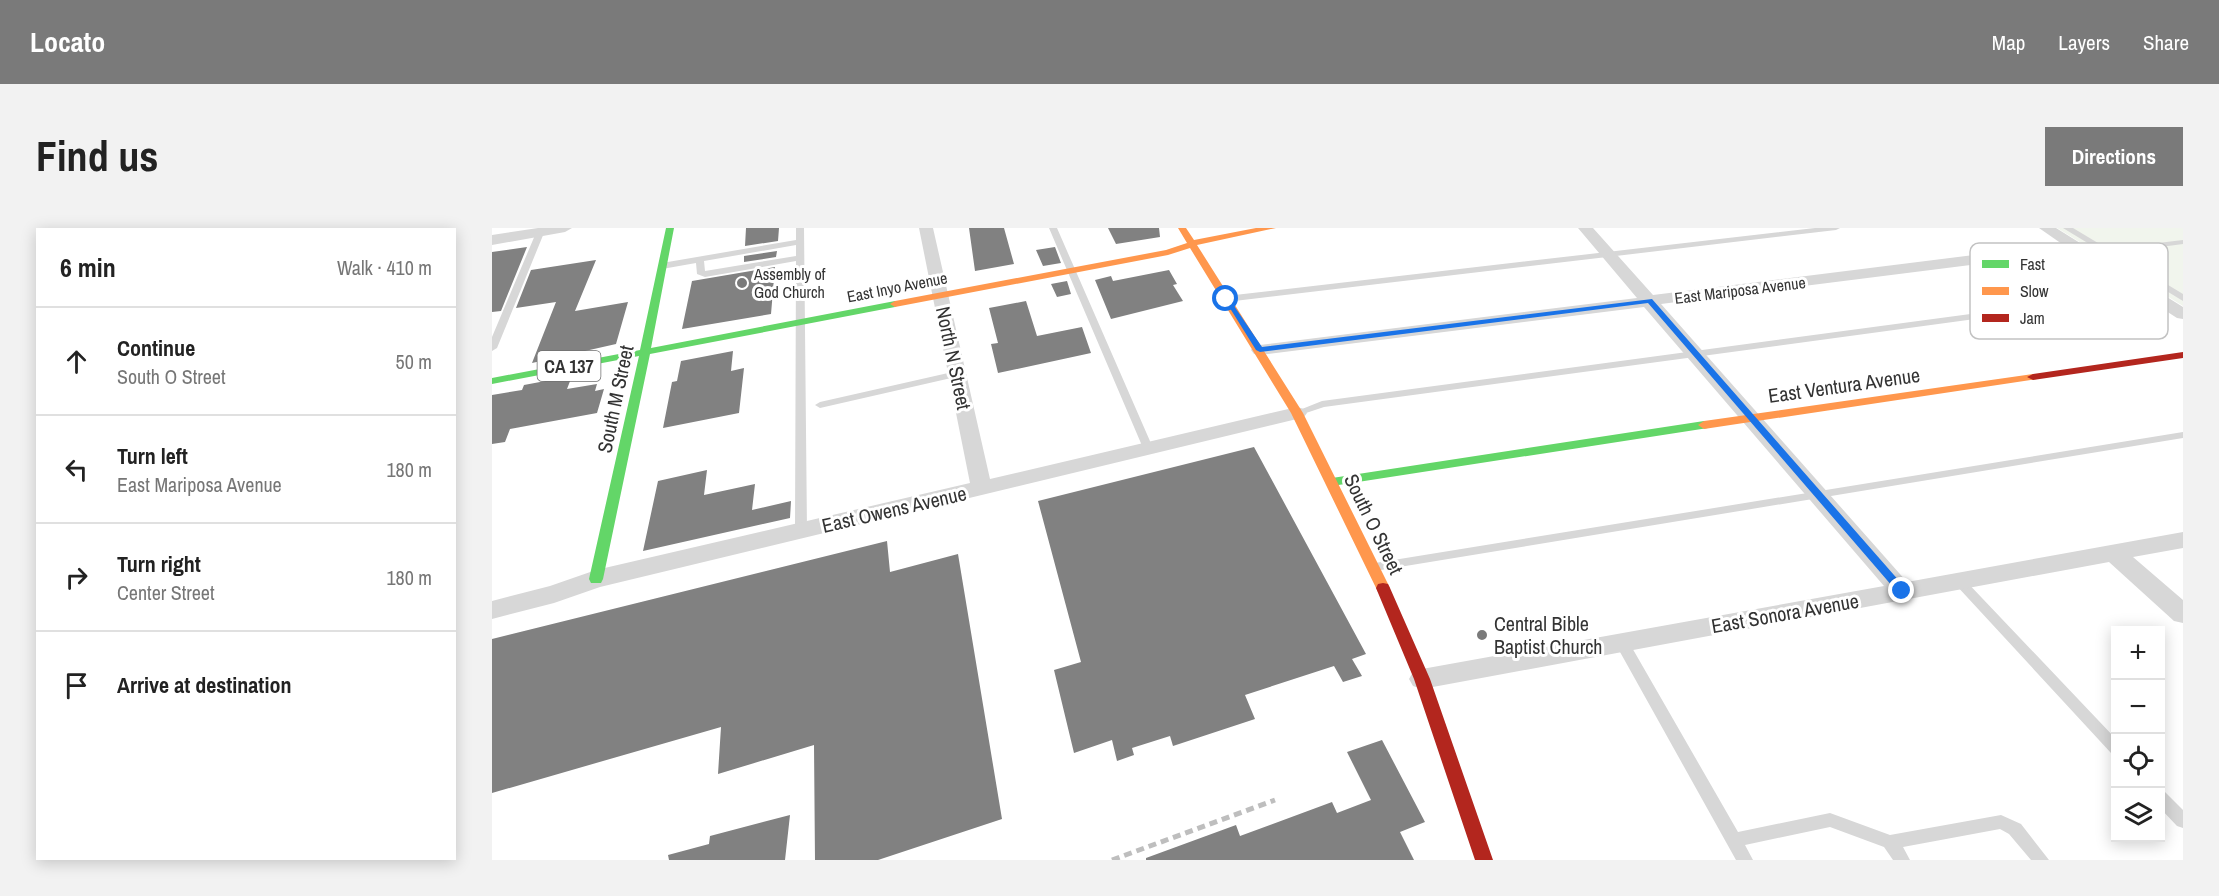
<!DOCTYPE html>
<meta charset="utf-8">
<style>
:root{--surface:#fff;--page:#f2f2f2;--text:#222;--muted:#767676;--line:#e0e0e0;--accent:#7a7a7a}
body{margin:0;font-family:"Archivo Narrow",sans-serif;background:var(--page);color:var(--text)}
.controls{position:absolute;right:18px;bottom:18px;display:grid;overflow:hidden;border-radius:0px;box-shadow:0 3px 15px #0003}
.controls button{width:54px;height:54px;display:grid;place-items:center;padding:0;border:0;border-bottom:2px solid var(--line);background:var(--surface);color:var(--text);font:30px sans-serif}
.stop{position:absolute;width:18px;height:18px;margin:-14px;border:4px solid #1a73e8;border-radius:50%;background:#fff}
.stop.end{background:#1a73e8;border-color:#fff;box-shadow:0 2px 6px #0008}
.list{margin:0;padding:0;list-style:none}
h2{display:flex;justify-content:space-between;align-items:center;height:78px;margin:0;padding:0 24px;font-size:26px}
h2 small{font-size:20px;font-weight:400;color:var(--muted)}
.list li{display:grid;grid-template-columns:39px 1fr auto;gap:18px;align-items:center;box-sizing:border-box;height:108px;padding:0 24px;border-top:2px solid var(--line)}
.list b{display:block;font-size:22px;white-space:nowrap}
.list p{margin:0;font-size:20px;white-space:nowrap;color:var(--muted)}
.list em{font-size:20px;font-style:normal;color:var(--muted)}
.icon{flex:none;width:33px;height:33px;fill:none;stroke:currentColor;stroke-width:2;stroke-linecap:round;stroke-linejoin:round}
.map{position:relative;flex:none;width:1691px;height:632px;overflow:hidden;border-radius:0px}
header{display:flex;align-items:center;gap:36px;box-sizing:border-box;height:84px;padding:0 30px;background:var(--accent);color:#fff}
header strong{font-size:28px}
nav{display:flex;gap:33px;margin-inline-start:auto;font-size:21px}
.intro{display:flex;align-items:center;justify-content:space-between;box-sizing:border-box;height:144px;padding:0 36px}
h1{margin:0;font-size:42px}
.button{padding:15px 27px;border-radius:0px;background:var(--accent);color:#fff;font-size:21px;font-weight:700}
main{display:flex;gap:36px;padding:0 36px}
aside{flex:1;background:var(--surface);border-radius:0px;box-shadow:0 3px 15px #0003}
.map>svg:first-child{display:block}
.green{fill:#f1f5ed}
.building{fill:#818181}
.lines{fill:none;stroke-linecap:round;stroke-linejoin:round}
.lane{fill:#d7d7d7;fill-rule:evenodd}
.street{fill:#d7d7d7;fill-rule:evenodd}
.fast{fill:#63d668;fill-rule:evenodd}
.slow{fill:#ff974d;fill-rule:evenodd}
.jam{fill:#b3261e;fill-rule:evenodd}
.rail{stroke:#bebebe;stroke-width:5;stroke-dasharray:8 5;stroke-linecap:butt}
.route{fill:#1a73e8}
.poi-dot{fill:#7a7a7a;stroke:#fff;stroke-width:2}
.labels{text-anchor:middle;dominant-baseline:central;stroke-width:6;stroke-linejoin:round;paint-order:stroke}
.far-poi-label{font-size:16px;fill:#333;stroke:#fff;text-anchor:start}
.far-street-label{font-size:16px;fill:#333;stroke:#fff}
.shield{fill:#fff;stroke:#707070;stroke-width:1.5}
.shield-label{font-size:18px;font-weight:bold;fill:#333}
.street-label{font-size:20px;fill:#333;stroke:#fff}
.poi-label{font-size:20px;fill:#333;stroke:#fff;text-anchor:start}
.key{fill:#fff;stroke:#c2c2c2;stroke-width:1.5}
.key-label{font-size:16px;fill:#333}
</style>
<header>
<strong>Locato</strong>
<nav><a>Map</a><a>Layers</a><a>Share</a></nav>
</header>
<div class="intro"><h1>Find us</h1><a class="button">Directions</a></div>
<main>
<aside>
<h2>6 min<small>Walk · 410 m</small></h2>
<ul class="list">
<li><svg class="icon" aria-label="ahead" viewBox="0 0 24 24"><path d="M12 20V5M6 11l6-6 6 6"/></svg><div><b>Continue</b><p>South O Street</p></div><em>50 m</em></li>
<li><svg class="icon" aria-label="left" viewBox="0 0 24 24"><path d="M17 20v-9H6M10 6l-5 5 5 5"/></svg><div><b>Turn left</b><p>East Mariposa Avenue</p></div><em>180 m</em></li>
<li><svg class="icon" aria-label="right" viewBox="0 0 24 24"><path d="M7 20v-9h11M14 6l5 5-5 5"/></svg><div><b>Turn right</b><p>Center Street</p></div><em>180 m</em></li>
<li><svg class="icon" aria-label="arrive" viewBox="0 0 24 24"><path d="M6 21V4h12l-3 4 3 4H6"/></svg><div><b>Arrive at destination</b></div></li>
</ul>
</aside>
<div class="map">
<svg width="1691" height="632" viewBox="0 0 1691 632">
<rect width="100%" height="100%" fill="#fff"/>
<path class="green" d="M1565 0H1691V78Z"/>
<path class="building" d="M254 0H287L286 13 253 18Z
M477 0H512L522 36 483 43Z
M616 0H667L668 9 624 16Z
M35 19 9 83 0 84V24Z
M563 19 569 35 551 38 544 22Z
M285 23 284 29 252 34V28Z
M104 32 83 83 136 74 124 116 40 135 64 74 24 80 39 42Z
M283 39 279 86 190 101 200 53Z
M677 42 685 56 681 57 691 73 619 91 603 52 619 48 621 53Z
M575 53 579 66 565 69 559 56Z
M534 73 545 108 590 99 599 125 506 145 499 116 506 115 497 80Z
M241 123 239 143 252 140 247 185 171 200 180 154 185 153 189 133Z
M80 148 75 161 105 156 103 163 112 161 105 185 18 201 13 214 0 216V167L30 162 32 157Z
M762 219 874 426 860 431 870 448 851 454 842 438 753 467 763 491 681 518 678 508 640 520 642 527 625 533 620 512 582 525 562 442 589 434 546 273Z
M215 242 212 267 263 256 260 282 299 273 298 290 151 323 166 253Z
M395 313 398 344 466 326 510 591 386 632H323L322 517 226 546 229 499 0 565V411Z
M890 512 933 594 908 604 922 632H654V630L744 597 748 608 840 574 845 585 879 572 855 524Z
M298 587 293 632H177L176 627 217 616 218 608Z"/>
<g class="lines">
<path class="lane" d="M46 0H54L5 120 0 123V109Z
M304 0H312L315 303 309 307 303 303 304 33 213 49 205 46 204 35 170 41 166 38 170 35 304 12ZM304 17V28L213 43 212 33Z
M557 0H565L661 220 660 222 656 223 651 220Z
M1323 0H1348L1344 2 734 74 730 71 734 68Z
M1571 0H1581L1616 21 1691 12V16L1623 25 1691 66V73Z
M1658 62 1661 63V67L832 179 805 188 800 185 830 173Z
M465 143 468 144V148L328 180 323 177 328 174Z
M1691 204V210L883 343 877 339 883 335Z
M1467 348 1471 350 1624 511V527L1619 525 1463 356 1461 353 1463 350Z
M1130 410 1135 411 1246 604 1338 585 1398 607 1509 587 1529 596 1557 632H1539L1517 606 1508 601 1411 619 1418 632H1401L1392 619 1338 599 1253 617 1261 632H1244L1123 415 1125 411Z
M1668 562 1673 564 1691 582V600L1685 598 1668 580Z"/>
<path class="street" d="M46 0H80L73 4 0 17V7Z
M427 0H441L498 251 805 179 812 181 815 185 812 189 805 191 108 359 62 375 0 391V373L58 358 104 342 478 255Z
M1086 0H1101L1161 67 1570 16 1547 0H1564L1691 79V91L1685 90 1582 24 1169 76 1415 354 1691 304V320L1641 329 1691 372V395L1682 393 1617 334 930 461 921 458 917 451 921 444 930 441 1392 358 1152 79 768 127 762 126 759 122 762 118 768 117 1145 70Z"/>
<path class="fast" d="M174 0H182L159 120 403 73 408 76 403 79 158 126 111 351 109 355H99L97 351 147 128 0 156V150L148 122Z
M1212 193 1218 197 1216 200 840 258 834 254 840 250Z"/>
<path class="slow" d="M686 0H694L702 12 764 0H784L705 17 811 185 898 360 896 364H886L799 185 698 20 676 27 403 79 398 76 403 73 674 22 695 15Z
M1541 146 1547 149 1545 151 1212 201 1206 197 1212 193Z"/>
<path class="jam" d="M1691 124V130L1541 152 1535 149 1541 146Z
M891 355 896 356 898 360 938 451 1001 632H983L922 451 884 360 886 356Z"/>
<path class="rail" d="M620 632 783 572"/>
</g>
<path class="route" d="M731 69H736L770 119 1160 71 1416 363 1414 366H1407L1156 75 768 124 764 122Z"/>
<g class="poi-dot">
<circle cx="250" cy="55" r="6"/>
<circle cx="990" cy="407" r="6"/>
</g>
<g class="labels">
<g class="far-poi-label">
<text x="262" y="46">Assembly of<tspan x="262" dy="18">God Church</tspan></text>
</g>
<g class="far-street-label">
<text transform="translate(405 59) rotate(-11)">East Inyo Avenue</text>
<text transform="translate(1248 62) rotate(-7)">East Mariposa Avenue</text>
</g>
<rect class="shield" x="45.5" y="123" width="63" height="30" rx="4.5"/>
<g class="shield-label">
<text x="77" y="138">CA 137</text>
</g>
<g class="street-label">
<text transform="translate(462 130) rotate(78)">North N Street</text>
<text transform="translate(1352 157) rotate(-8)">East Ventura Avenue</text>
<text transform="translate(123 171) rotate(-78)">South M Street</text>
<text transform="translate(402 281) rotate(-13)">East Owens Avenue</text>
<text transform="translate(882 296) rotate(64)">South O Street</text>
<text transform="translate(1293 385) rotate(-10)">East Sonora Avenue</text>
</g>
<g class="poi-label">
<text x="1002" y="395">Central Bible<tspan x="1002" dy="23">Baptist Church</tspan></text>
</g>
</g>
<rect x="1478" y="15" width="198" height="96" rx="9" class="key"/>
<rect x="1490" y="32" width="27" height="8" fill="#63d668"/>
<rect x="1490" y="59" width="27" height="8" fill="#ff974d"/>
<rect x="1490" y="86" width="27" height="8" fill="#b3261e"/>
<g class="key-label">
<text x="1528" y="42">Fast</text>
<text x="1528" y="69">Slow</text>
<text x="1528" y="96">Jam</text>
</g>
</svg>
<div class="controls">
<button>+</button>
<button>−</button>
<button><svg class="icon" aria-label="locate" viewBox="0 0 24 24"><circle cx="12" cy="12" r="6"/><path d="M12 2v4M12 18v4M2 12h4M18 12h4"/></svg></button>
<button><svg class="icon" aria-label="layers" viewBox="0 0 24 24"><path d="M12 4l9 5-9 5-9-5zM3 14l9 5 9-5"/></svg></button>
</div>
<div class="stop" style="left:734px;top:71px"></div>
<div class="stop end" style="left:1410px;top:363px"></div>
</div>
</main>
